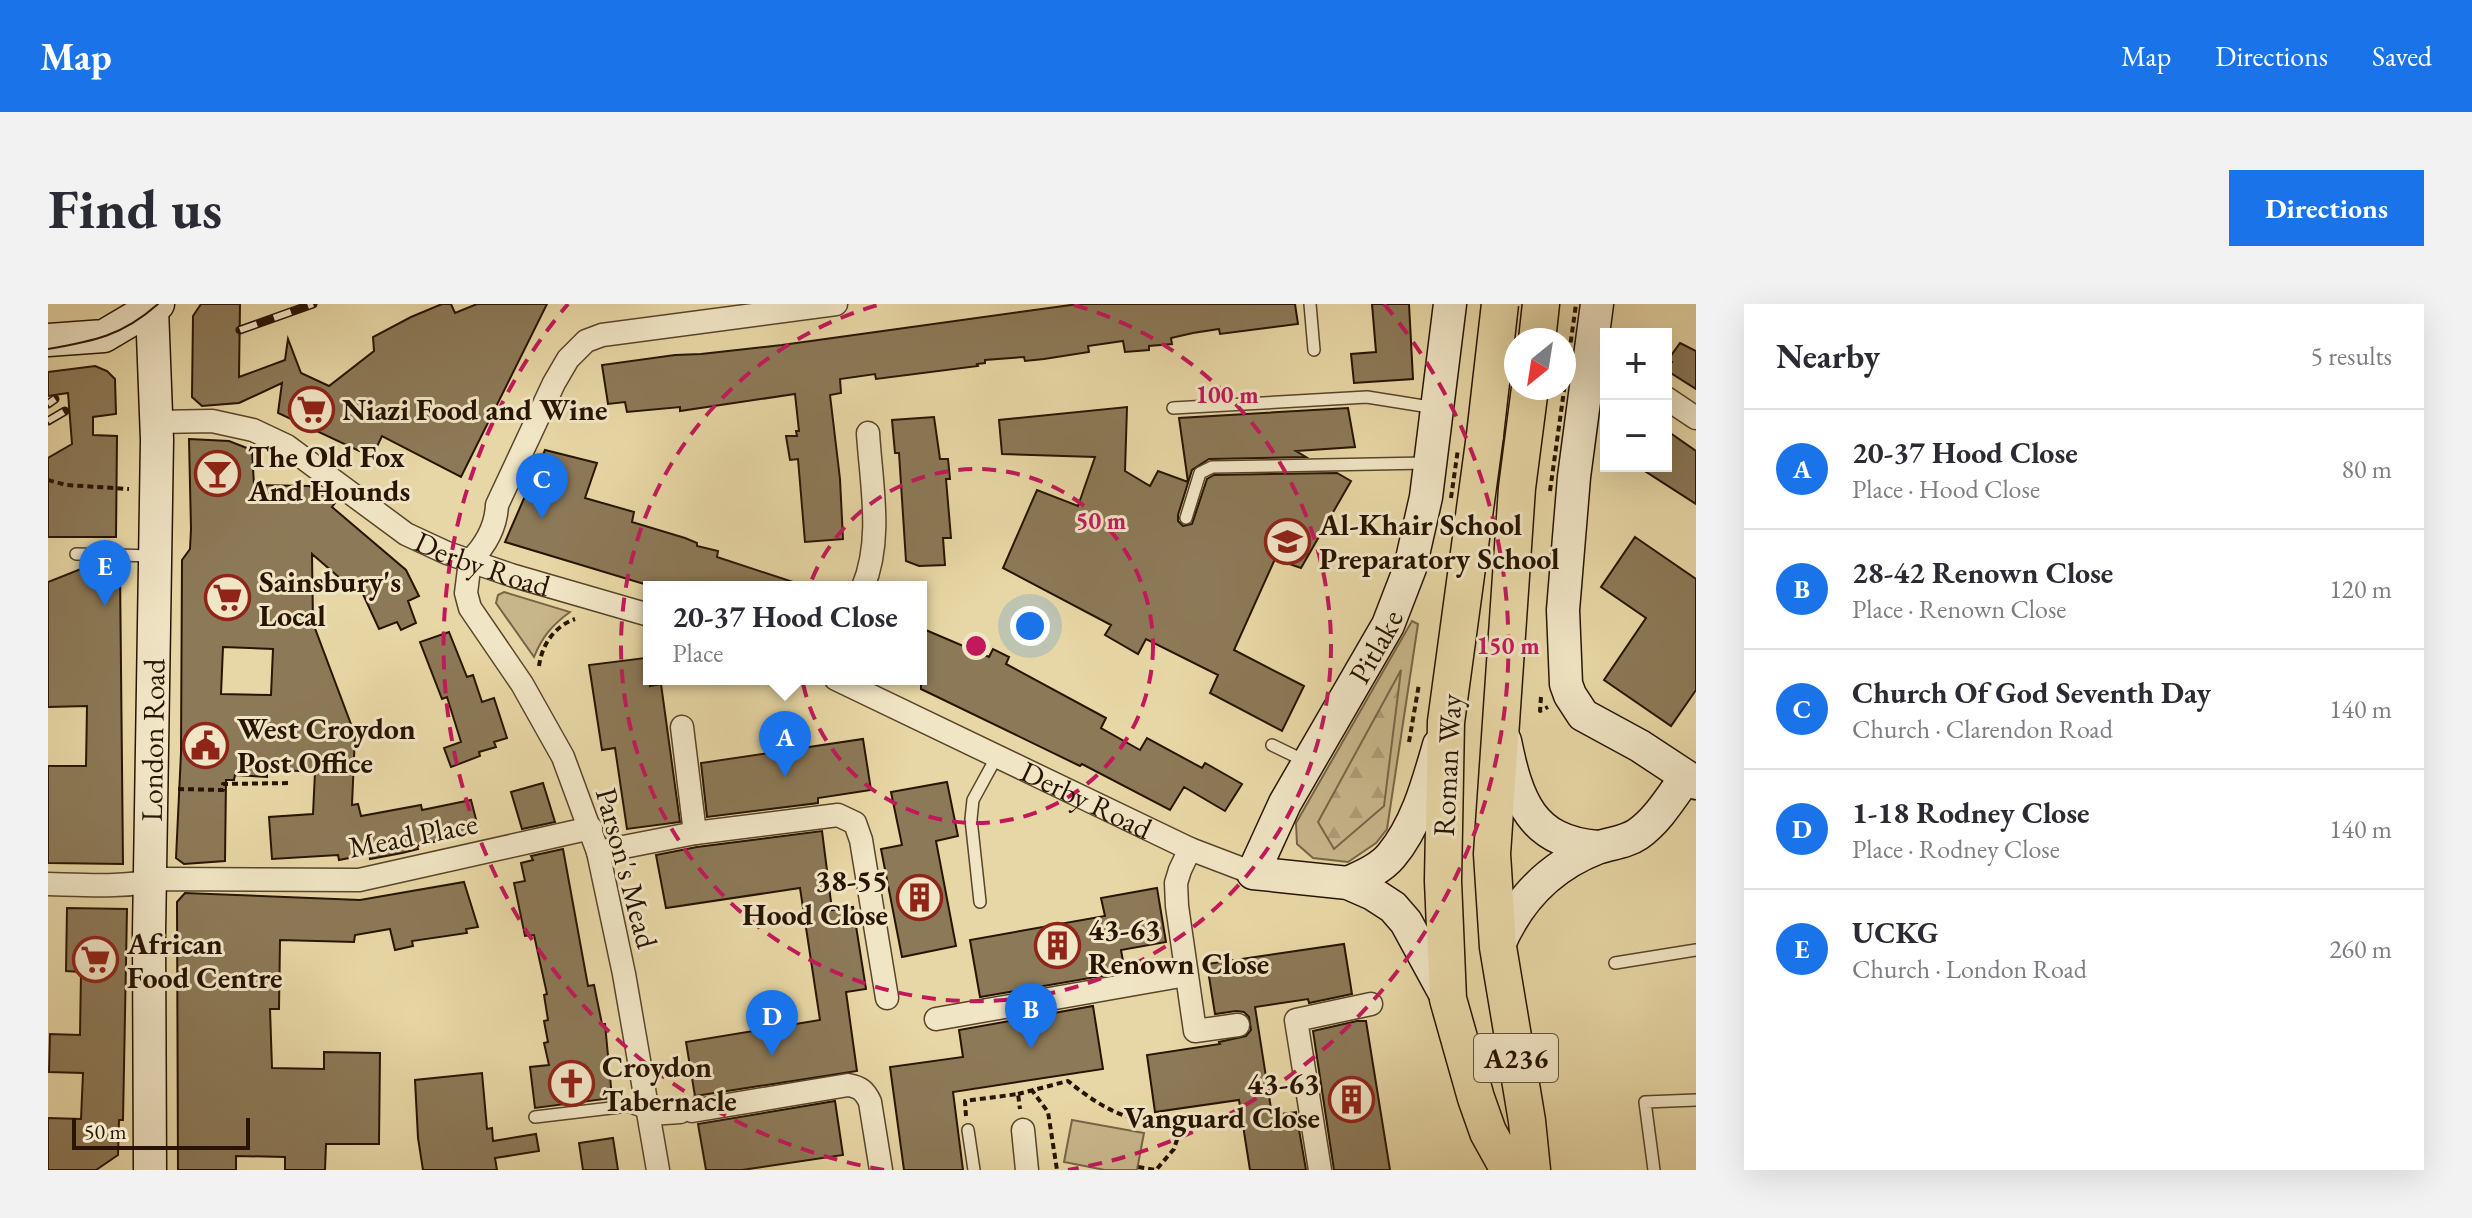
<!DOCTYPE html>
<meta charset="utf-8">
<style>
:root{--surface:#fff;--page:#f2f2f3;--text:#2b2b33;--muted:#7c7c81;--line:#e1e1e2;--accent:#1a73e8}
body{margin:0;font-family:"EB Garamond",serif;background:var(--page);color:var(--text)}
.controls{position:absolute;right:24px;top:24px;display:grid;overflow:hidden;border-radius:0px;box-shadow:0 8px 32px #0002}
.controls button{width:72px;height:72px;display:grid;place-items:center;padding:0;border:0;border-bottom:2px solid var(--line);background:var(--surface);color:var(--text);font:40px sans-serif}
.compass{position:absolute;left:1456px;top:24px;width:72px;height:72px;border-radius:50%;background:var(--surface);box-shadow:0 8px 32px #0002;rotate:210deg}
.scale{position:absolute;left:24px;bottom:20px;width:178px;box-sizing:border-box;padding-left:8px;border:4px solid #281401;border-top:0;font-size:22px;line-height:28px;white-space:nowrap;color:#281401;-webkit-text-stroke:6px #f0e5c5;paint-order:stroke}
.you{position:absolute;left:982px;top:322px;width:28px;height:28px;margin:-20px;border:6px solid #fff;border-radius:50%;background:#1a73e8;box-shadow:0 0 0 12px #1a73e833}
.badge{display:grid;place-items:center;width:52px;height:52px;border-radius:50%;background:var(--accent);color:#fff;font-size:26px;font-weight:700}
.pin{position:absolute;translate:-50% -66px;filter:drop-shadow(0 2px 4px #0008)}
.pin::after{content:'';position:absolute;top:42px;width:28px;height:24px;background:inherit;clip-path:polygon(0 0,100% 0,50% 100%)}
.popup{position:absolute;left:595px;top:277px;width:284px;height:104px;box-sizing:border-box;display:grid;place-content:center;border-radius:0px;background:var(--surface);filter:drop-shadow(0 2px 6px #0005);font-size:26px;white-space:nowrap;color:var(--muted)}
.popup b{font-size:30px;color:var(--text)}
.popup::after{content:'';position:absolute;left:50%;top:100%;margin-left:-16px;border:16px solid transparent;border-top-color:var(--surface)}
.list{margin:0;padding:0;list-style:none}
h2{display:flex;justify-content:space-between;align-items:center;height:104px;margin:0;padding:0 32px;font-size:34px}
h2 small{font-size:26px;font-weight:400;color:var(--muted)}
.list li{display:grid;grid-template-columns:52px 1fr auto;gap:24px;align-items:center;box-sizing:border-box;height:120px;padding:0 32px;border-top:2px solid var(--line)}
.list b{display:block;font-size:30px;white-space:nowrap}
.list p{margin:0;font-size:26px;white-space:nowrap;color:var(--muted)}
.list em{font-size:26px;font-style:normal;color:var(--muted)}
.map{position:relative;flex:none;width:1648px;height:866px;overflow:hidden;border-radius:0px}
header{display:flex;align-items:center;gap:48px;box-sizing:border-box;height:112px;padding:0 40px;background:var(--accent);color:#fff}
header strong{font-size:38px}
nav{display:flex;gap:44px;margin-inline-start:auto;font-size:28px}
.intro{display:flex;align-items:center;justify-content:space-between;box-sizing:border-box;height:192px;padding:0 48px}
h1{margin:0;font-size:56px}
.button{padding:20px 36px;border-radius:0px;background:var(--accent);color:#fff;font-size:28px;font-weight:700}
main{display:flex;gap:48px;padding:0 48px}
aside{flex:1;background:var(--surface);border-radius:0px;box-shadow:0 8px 32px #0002}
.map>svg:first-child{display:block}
.green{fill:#c7b68a;stroke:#786546;stroke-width:2}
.forest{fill:url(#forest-firs);stroke:#786546;stroke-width:2}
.building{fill:#8c7957;stroke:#281401;stroke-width:2;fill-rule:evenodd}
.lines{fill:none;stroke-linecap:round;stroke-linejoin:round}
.lane-casing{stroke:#58452a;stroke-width:14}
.street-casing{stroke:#58452a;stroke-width:25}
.secondary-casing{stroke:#281401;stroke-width:35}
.primary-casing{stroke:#281401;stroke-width:39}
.path{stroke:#281401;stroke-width:4;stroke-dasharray:6 4;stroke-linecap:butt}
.lane{stroke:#f0e5c5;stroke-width:11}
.street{stroke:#f0e5c5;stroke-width:22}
.secondary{stroke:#f0e5c5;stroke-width:32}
.primary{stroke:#e8d7a6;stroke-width:36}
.tram{stroke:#281401;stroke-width:2}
.rail-casing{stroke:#281401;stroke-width:9}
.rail{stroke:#f0e5c5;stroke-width:6;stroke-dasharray:18;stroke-linecap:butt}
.primary-bridge-casing{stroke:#281401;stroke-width:39;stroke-linecap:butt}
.path-bridge{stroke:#281401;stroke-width:4;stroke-dasharray:6 4;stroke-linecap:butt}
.primary-bridge{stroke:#e8d7a6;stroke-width:36}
.ring{fill:none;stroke:#c2185b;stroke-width:4;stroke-dasharray:14 10}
.labels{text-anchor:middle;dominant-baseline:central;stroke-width:6;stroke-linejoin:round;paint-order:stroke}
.shield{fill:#f0e5c5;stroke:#64533c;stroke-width:2}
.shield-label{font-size:28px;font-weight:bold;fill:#281401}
.poi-label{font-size:30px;font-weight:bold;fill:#281401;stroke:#f0e5c5;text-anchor:start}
.street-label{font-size:30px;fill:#281401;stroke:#f0e5c5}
.centre{fill:#c2185b;stroke:#f0e5c5;stroke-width:4}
.ring-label{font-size:24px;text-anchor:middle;font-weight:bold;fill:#c2185b;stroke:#f0e5c5;stroke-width:6;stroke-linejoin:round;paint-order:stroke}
</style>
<header>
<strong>Map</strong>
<nav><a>Map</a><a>Directions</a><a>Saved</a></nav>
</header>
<div class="intro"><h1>Find us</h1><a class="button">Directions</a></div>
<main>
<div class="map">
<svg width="1648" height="866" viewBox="0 0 1648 866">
<defs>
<pattern id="forest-firs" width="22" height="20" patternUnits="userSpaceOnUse" patternTransform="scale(2)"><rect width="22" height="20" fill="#c7b68a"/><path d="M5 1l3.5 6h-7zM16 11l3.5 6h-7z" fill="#ab9c75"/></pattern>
</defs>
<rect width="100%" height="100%" fill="#e8d7a6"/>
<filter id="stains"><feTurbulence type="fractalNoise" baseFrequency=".0025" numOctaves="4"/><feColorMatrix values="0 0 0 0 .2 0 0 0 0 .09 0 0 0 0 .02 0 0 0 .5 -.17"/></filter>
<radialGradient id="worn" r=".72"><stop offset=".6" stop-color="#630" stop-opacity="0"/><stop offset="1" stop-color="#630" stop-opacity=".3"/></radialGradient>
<path class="green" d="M456 288 522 308C504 321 494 333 486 353L448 299 450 291Z
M1364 317 1370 320 1339 525 1328 539 1300 558 1265 554 1249 540 1248 519Z
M1024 816 1096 829 1089 866H1057L1016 858Z"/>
<path class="forest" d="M1353 366 1336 502 1286 545 1270 518Z"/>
<path class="building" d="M153 0H192L191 73 237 56 240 35 253 69 281 82 326 47 325 33 363 13 394 0H403L407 9 429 0H499L413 173 334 132 324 153 230 109 234 79 191 99 154 102 144 93 145 12Z
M1030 0H1247L1250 20 1172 30 1171 25 1145 29 1123 34 1124 40 1101 42V46L1077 48 1075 37 1040 42 1041 48 996 55 977 57 976 53 937 56V59L929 60 930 62 828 75 827 70 792 75 793 89 782 91 792 175 795 235 757 238 750 155 742 156 738 132H749L748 127H751L747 90 632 107V103L579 108 577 98 560 100 554 61 627 51 653 50 734 41Z
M1324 0H1361L1365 75 1306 79 1303 50 1328 48Z
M1632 39 1648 47V85L1618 66 1624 58 1620 56Z
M47 62 59 67 67 75 68 110 45 113V131L69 132 68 233H0V154L24 140 20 89 0 92V68Z
M1079 103 1077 167 1102 182 1110 167 1140 178 1131 114 1300 104 1307 143 1248 147 1258 153 1161 155 1144 166 1130 211V217L1135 222 1144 220 1159 175 1166 171 1289 169 1303 177 1253 264 1227 255 1186 346 1256 382 1234 427 1162 389 1170 371 1098 335 1090 350 1057 331 1063 321 955 264 989 186 1030 202 1047 153 954 150 951 116Z
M886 113 892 155H900L902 175H898L903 234H895L897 261 871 262 858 257 851 149H847L844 116Z
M1618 126 1648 147V200L1589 162H1618Z
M141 135 181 137 204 146 206 181 261 182 287 199 284 203 358 266 371 292 360 297 368 319 353 326 349 318 331 325 308 275 301 282 264 250 265 319 307 431 304 501 310 500 313 512 373 501 374 506 423 496 431 527 369 542 370 545 354 549 322 555 321 550 291 556 290 551 224 555 221 513 265 510 267 468 219 465V473L187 471 186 476H178L177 557 136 560 128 554 133 449 134 256 142 245 143 225ZM175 343 225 345 223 391 173 390Z
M497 146 549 159 537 194 586 208 584 218 637 234 649 239V242L670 247 669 253 748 279V283H606L457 238Z
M1587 233 1648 275V386L1623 422 1556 376 1598 314 1553 283Z
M48 259 67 260V266H72L75 560 0 559V462H38L39 402 0 403V278Z
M873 324 941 353 945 345 961 353 958 360 1058 414 1053 424 1092 446 1099 434 1154 464 1157 459 1194 480 1177 507 1136 483 1122 506 1034 460 1032 462 873 385Z
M401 328 419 373 425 371 434 398 446 394 459 434 446 438 448 443 431 448 432 452 403 463 396 444 413 438 399 393 394 395 372 338Z
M597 354 602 382 613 380 632 518 579 525 567 444 554 446 541 361Z
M815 435 823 486 770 494V499L659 513 653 459Z
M899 478 910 532 888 537 908 642 854 653 833 545 854 541 843 488Z
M495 479 507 518 474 525 463 488Z
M774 527 784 606 805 603 818 685 798 688 809 767 647 792 638 738 772 716 752 584 618 604 608 551 649 543Z
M515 545 540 682 546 681 554 720H557L564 794 487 804 482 763 501 761 496 739 500 738 496 717 500 716 496 691 499 690 486 631 477 632 466 579 477 577 473 559 485 556 483 552Z
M416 578 430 623 418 625 419 629 364 637 365 642 347 646 342 625 307 631 306 638 232 636 231 705H222L224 764 276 765V748L332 749 331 840H278L277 866H237V853L188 852V866H130L129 598 137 589 312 596Z
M1109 584 1118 638 1073 646 1077 668 932 693 922 636 1057 612 1053 594Z
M19 604 79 605 75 816H71L70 851 48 866H0V814L33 815 35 769 1 768 2 730 32 731 33 668 18 667Z
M1296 640 1304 690 1261 699 1260 695 1207 703 1224 811 1248 808 1258 866H1202L1191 796 1107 808 1099 751 1172 740 1171 738 1198 732 1203 726 1201 713 1196 708 1188 707 1167 710 1159 660Z
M1045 702 1055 765 905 788 915 866H856L842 763 915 753 911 726Z
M1309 717H1318L1342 866H1286L1265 727Z
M434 769 439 825 444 824 445 837 488 830 491 847 447 854 449 866H375L370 834 367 776Z
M787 797 795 851 694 866H658L650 820Z
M565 834 570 866H535L531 839Z"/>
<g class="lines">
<defs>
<path id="lane" d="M1262 0 1266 46
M1125 104 1319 93 1388 104
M1138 214 1152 169 1164 163 1378 159
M28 250 105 252
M1224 441 1257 457
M932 598 923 515 925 496 949 452
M1567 659 1648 646
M487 813 580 802 601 810
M920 826 926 866
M1606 866 1597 798 1648 796"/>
<g id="street">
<path d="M1618 94 1648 114"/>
<path id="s1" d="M108 118 164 117 205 126 239 142 358 230 399 249 463 271 601 311"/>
<path d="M422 257 418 289 422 304 474 380 515 453 550 548 576 670 610 866"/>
<path d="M422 257C438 241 448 223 449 201L506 79 520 55 538 37 554 31 788 0"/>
<path d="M815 283C835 235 823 179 820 129"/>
<path id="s2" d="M788 375 1142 545 1205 569"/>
<path d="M634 423 647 529"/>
<path d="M1142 545 1132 566 1128 579 1129 602 1147 727 1190 721"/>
<path d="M550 548 647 529 790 511 807 519 813 536 839 694"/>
<path d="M0 580C38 581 78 584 115 575L311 576 543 524"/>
<path d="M888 715 1138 671"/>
<path d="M644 807 800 781C812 783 817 787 822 798L833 866"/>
<path d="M602 810 632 808"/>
<path d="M975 826 979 866"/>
<path d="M1272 866 1248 716 1323 700"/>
</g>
<g id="secondary">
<path d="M1549 0 1526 173 1515 306 1518 380 1522 391 1535 411 1592 442 1648 479"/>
<path d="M0 36 56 32 110 0"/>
<path d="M1457 437C1469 496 1483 538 1550 543"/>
<path d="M1300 579C1315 572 1332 565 1343 552 1369 521 1380 479 1391 441"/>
<path d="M1450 643C1469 597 1500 563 1549 544 1562 539 1577 539 1590 530 1610 516 1624 492 1638 473"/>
<path id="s3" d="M1400 695 1358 618 1345 603 1325 590 1300 579 1205 569 1237 499 1340 321 1362 264 1378 193 1402 0"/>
<path id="s4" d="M102 866 101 630 109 136 104 5"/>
</g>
<path id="primary" d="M1489 36 1493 0
M1482 84 1469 184 1444 550 1450 643 1479 817 1484 866
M1437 131 1398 418 1395 577 1400 695 1428 794 1440 828 1461 866"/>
</defs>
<use href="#lane" class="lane-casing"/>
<use href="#street" class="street-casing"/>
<use href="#secondary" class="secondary-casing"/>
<use href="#primary" class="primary-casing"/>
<path class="path" d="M0 176 18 181 81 185
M491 362C494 340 507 322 527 315
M1493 393 1492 407 1500 403
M1361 438 1371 380
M130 485 175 486V480L243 479
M983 785 1000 808 1009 866
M970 790 1020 777C1042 795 1072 816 1101 816 1110 816 1118 814 1127 816L1132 826 1126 845 1108 866 1090 863
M918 812 917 797 970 790 972 805"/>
<use href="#lane" class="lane"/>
<use href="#street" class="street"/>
<use href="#secondary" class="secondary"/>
<use href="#primary" class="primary"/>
<path class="tram" d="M0 45C46 37 74 32 110 0"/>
<defs>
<path id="rail" d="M192 26 265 0
M0 100 7 95
M0 117 17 107"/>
</defs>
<use href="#rail" class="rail-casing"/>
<use href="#rail" class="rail"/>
<defs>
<path id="primary-bridge" d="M1437 131 1452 0"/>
</defs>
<use href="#primary-bridge" class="primary-bridge-casing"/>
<path class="path-bridge" d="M1502 187 1528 0
M1403 194 1410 145"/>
<use href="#primary-bridge" class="primary-bridge"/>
</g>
<g class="ring">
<circle cx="928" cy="342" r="177"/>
<path d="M1026 1A355 355 0 1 1 830 1"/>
<path d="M836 866A532 532 0 0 1 520 0M1336 0A532 532 0 0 1 1020 866"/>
</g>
<defs>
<symbol id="supermarket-ring" viewBox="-11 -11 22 22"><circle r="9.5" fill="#f0e5c5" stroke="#8f2418" stroke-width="1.5"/><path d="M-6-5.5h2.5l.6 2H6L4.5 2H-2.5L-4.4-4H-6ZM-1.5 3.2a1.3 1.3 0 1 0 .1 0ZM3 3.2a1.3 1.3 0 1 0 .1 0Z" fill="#8f2418"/></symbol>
<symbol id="bar-ring" viewBox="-11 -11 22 22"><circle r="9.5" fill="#f0e5c5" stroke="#8f2418" stroke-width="1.5"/><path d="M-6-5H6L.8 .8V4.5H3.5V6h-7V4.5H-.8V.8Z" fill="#8f2418"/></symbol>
<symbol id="school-ring" viewBox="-11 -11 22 22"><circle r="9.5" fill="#f0e5c5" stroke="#8f2418" stroke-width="1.5"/><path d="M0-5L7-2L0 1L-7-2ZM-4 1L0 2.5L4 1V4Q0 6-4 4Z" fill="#8f2418"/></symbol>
<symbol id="civic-ring" viewBox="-11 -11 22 22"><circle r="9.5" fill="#f0e5c5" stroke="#8f2418" stroke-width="1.5"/><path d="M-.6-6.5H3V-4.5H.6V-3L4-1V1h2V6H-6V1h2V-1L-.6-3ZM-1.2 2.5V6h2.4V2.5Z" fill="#8f2418"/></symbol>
<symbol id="building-ring" viewBox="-11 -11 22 22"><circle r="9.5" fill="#f0e5c5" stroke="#8f2418" stroke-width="1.5"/><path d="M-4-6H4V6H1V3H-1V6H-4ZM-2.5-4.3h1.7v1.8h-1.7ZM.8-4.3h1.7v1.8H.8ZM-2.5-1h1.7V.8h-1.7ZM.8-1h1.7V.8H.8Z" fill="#8f2418"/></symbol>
<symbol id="church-ring" viewBox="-11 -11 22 22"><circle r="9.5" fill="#f0e5c5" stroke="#8f2418" stroke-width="1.5"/><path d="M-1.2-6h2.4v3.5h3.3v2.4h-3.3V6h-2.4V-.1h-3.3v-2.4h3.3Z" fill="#8f2418"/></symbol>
</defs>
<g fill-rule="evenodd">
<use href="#supermarket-ring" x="238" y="80" width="51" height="51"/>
<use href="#bar-ring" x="144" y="144" width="51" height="51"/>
<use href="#school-ring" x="1214" y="212" width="51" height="51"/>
<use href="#supermarket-ring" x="154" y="268" width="51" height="51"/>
<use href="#civic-ring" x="132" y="416" width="51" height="51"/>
<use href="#building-ring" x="846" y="568" width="51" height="51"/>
<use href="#building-ring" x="984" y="616" width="51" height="51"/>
<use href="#supermarket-ring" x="22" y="630" width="51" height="51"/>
<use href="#church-ring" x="498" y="754" width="51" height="51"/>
<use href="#building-ring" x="1278" y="770" width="51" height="51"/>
</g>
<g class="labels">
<rect class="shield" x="1426" y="730" width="84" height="48" rx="6"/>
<g class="shield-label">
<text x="1468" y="754">A236</text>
</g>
<g class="poi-label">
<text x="294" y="105">Niazi Food and Wine</text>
<text x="200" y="152">The Old Fox<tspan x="200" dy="34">And Hounds</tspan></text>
<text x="1271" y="220">Al-Khair School<tspan x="1271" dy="34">Preparatory School</tspan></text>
<text x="211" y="277">Sainsbury's<tspan x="211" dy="34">Local</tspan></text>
<text x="189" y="424">West Croydon<tspan x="189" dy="34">Post Office</tspan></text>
<text x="840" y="576" text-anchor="end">38-55<tspan x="840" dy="34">Hood Close</tspan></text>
<text x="1040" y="625">43-63<tspan x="1040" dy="34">Renown Close</tspan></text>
<text x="79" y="639">African<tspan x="79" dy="34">Food Centre</tspan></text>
<text x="554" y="762">Croydon<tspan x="554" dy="34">Tabernacle</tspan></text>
<text x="1272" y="779" text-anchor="end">43-63<tspan x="1272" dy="34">Vanguard Close</tspan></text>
</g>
<g class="street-label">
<text stroke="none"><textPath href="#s1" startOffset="366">Derby Road</textPath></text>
<text stroke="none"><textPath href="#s3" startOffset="512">Pitlake</textPath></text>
<text stroke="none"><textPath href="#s4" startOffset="430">London Road</textPath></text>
<text transform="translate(1399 461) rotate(-87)">Roman Way</text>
<text stroke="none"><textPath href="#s2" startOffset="278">Derby Road</textPath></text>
<text transform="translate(365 531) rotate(-11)">Mead Place</text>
<text transform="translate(579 564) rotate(75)">Parson's Mead</text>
</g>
</g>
<circle cx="928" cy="342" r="12" class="centre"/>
<g class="ring-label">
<text x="1179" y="99">100 m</text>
<text x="1053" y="225">50 m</text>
<text x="1460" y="350">150 m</text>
</g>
<rect width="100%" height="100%" filter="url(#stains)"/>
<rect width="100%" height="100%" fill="url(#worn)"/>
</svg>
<div class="controls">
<button>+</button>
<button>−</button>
</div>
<svg class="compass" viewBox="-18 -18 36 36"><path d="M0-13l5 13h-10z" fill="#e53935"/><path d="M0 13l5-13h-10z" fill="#7c7c81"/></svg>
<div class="scale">50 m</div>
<div class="you"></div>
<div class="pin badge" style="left:737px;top:473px">A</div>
<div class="popup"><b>20-37 Hood Close</b>Place</div>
<div class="pin badge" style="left:983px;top:745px">B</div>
<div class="pin badge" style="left:494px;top:215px">C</div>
<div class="pin badge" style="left:724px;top:752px">D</div>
<div class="pin badge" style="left:57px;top:302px">E</div>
</div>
<aside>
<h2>Nearby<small>5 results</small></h2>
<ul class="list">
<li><span class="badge">A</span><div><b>20-37 Hood Close</b><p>Place · Hood Close</p></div><em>80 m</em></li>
<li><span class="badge">B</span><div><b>28-42 Renown Close</b><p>Place · Renown Close</p></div><em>120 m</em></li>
<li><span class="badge">C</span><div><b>Church Of God Seventh Day</b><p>Church · Clarendon Road</p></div><em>140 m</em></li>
<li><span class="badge">D</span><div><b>1-18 Rodney Close</b><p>Place · Rodney Close</p></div><em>140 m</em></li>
<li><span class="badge">E</span><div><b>UCKG</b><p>Church · London Road</p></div><em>260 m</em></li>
</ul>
</aside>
</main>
